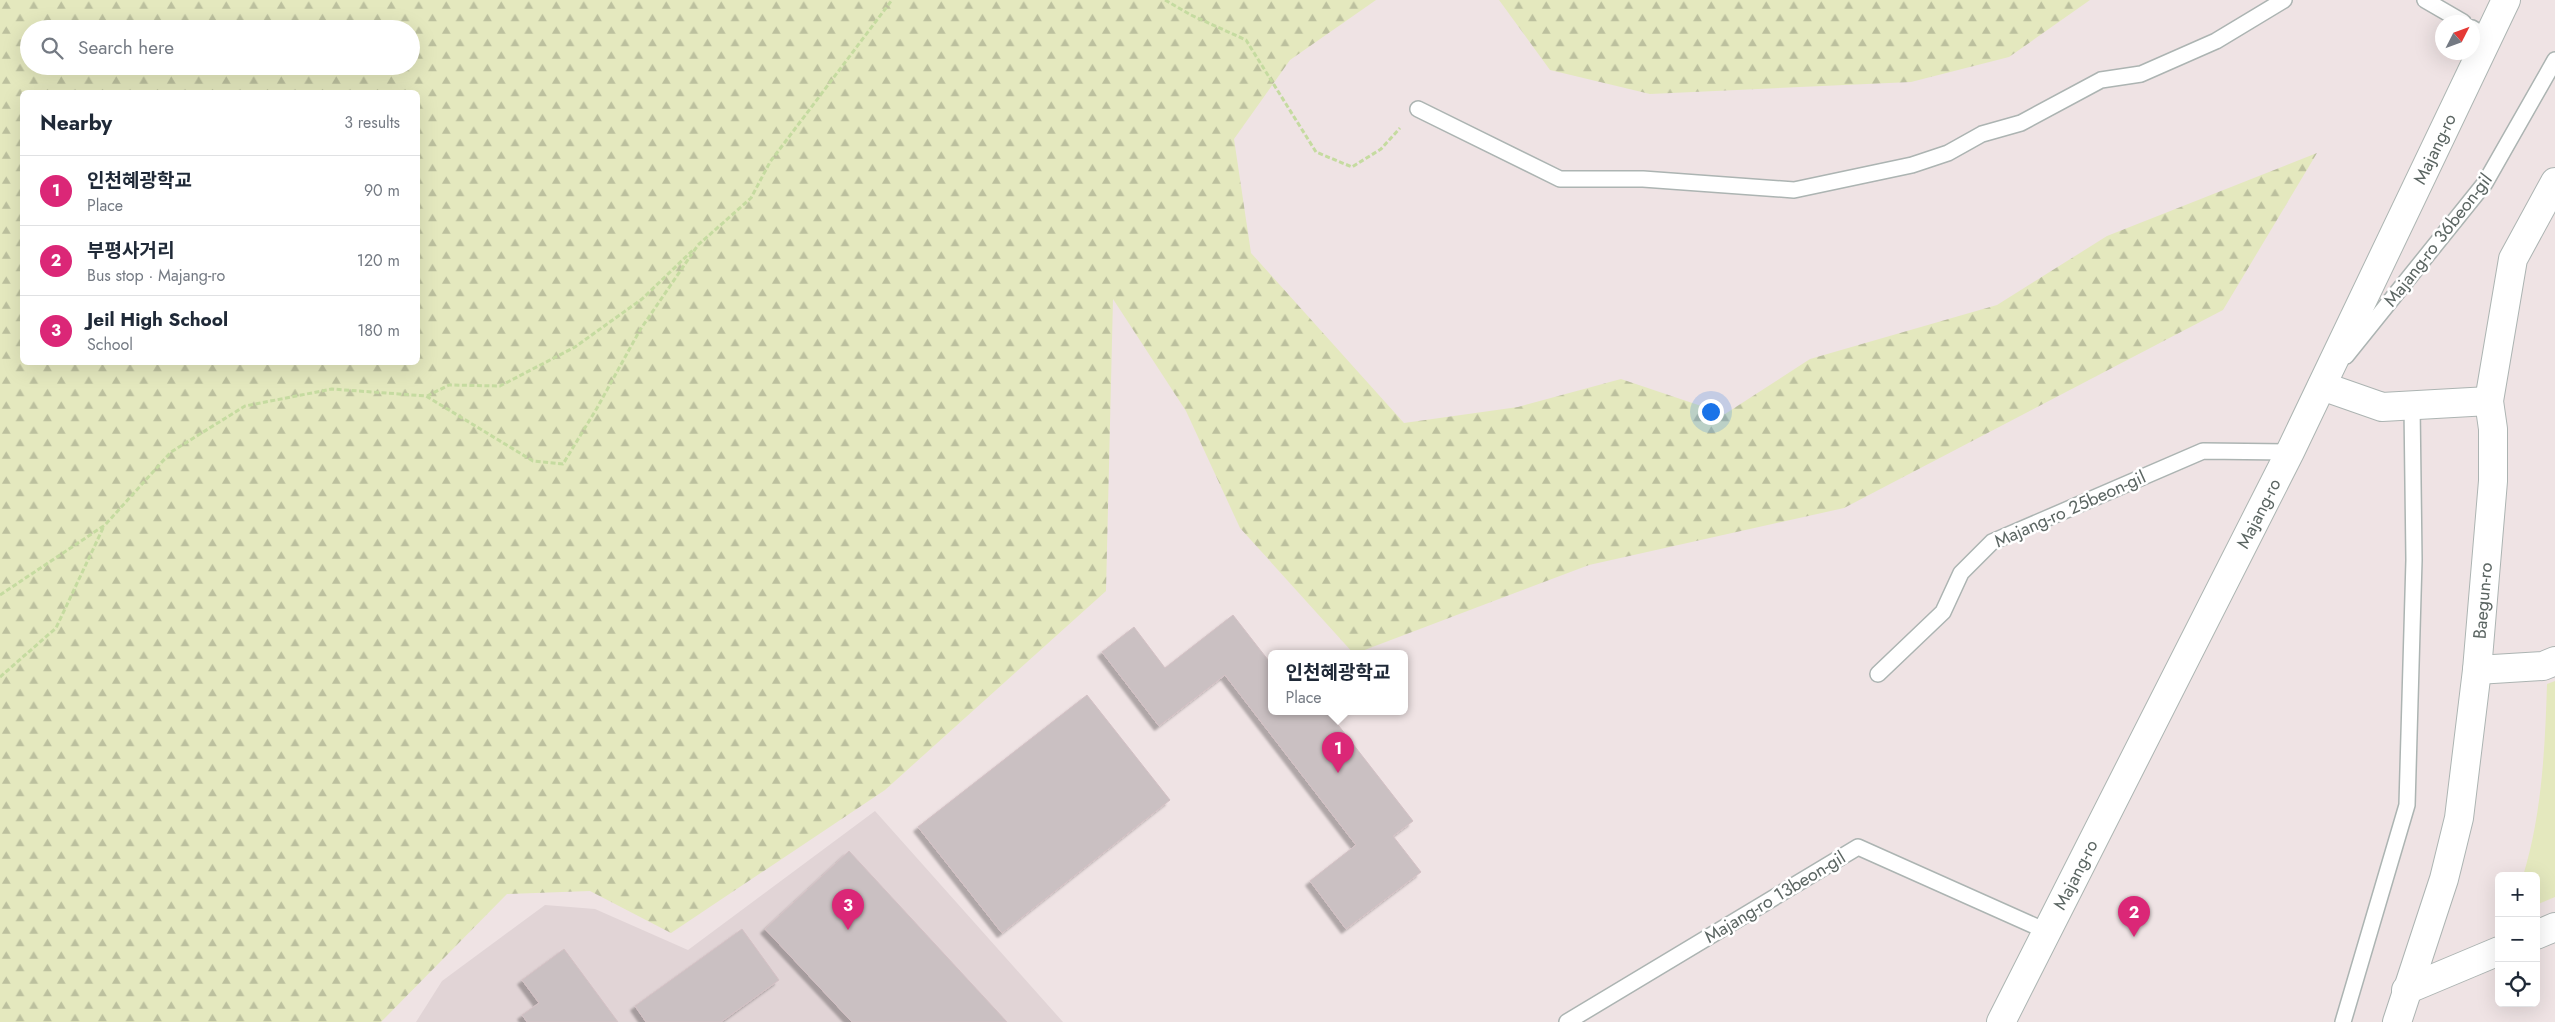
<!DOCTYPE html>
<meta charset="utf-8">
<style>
:root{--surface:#fff;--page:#f6f6f7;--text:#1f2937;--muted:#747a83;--line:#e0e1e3;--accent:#db2777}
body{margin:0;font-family:Jost,"Noto Sans KR",sans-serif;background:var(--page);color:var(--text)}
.controls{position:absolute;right:15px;bottom:15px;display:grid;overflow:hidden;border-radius:8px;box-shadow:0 5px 20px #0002}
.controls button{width:45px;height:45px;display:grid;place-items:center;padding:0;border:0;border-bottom:1px solid var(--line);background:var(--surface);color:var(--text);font:25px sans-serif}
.compass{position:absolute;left:2435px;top:15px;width:45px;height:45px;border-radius:50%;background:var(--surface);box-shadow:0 5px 20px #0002;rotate:48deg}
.you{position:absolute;left:1710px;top:411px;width:18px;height:18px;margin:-12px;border:4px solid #fff;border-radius:50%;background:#1a73e8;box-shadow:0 0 0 8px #1a73e833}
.badge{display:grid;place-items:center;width:32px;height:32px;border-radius:50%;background:var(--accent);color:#fff;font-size:16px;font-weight:700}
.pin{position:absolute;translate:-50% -41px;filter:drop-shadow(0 1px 2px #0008)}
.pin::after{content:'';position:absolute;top:26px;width:18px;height:15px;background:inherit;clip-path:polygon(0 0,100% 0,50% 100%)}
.popup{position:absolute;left:1268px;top:650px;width:140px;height:65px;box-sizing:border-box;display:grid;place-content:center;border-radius:8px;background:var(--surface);filter:drop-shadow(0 1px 4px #0005);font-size:16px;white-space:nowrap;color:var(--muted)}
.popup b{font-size:19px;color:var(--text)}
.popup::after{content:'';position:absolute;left:50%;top:100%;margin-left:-10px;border:10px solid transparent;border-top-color:var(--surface)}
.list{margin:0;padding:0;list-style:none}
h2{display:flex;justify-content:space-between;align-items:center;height:65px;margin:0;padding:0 20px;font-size:21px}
h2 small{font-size:16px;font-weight:400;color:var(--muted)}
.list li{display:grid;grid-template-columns:32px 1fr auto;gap:15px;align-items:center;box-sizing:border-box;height:70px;padding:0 20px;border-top:1px solid var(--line)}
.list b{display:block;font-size:19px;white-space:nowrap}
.list p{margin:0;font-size:16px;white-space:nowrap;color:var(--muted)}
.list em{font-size:16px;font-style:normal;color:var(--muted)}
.icon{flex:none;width:28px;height:28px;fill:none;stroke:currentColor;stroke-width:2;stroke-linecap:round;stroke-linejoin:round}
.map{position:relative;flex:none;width:2555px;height:1022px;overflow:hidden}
.search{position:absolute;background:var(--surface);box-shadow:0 5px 20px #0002;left:20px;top:20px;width:400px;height:55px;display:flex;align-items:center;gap:12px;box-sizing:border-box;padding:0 18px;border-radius:28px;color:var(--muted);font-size:19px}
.panel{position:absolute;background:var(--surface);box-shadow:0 5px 20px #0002;left:20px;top:90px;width:400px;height:275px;border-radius:8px}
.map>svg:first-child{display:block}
.education{fill:#e1d4d6}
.forest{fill:url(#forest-firs);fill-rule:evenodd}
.park{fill:#e4e8be}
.building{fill:#cac0c2;stroke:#d4c1c5;filter:url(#shadow)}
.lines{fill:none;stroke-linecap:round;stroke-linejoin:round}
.service-casing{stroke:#acb4b2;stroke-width:18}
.minor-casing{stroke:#acb4b2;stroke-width:30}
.secondary-casing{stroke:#acb5b2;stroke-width:30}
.path{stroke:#c5dba0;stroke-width:3;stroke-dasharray:5 2.5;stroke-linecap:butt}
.service{stroke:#fff;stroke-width:15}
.minor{stroke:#fff;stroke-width:28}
.secondary{stroke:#fff;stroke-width:28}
.labels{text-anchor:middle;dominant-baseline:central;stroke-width:5;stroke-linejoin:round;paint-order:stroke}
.street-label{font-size:18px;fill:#5b6562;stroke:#fff}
</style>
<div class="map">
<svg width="2555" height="1022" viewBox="0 0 2555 1022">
<defs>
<pattern id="forest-firs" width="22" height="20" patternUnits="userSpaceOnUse" patternTransform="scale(1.25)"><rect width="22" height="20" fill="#e4e8be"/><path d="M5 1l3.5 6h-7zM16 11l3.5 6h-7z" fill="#bcc09e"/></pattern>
<filter id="shadow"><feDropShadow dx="-4.5" dy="4.5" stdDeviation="1" flood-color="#0004"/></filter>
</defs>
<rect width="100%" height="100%" fill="#efe3e4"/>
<path class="education" d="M875 811 1063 1022H416L442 981 545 905 595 909 688 950Z"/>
<path class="forest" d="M0 0H1376L1290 60 1234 139 1251 253 1404 423 1518 407 1621 379 1725 414 1810 359 1997 305 2107 236 2317 153 2223 310 1844 508 1589 565 1354 654 1240 528 1186 411 1113 299 1106 591 885 790 671 933 590 891 507 894 381 1022H0ZM29 29H411V66H29ZM22 92H418V362H22Z
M1499 0H2090L2009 57 1911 82 1650 94 1550 70Z"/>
<path class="park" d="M2555 681V897L2536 905V876H2523C2542 814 2545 748 2547 684Z"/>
<path class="building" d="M1233 615 1272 665V712H1328L1413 821 1393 836 1421 872 1346 929 1310 881 1356 845 1225 675 1159 726 1102 652 1134 627 1165 668Z
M1087 695 1170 800 1002 933 918 827Z
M849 851 1007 1022H852L765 929Z
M742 929 779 980 721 1022H646L635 1006Z
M564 949 618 1022H527L522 1015 539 1003 522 980Z"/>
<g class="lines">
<defs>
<path id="service" d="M2425 0 2463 22
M2472 28 2488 38
M1418 109 1560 179H1643L1794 190 1912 165 1948 153 1982 134 2021 123 2101 80 2141 74 2216 41 2284 0
M2346 356 2485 183 2555 60
M1878 674 1943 612 1961 573 1992 542 2203 451 2290 452
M1567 1022 1858 847 2046 931
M2343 1022 2407 805 2414 560 2412 405"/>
<g id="minor">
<path d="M2322 386 2382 407 2489 401"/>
<path d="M2477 670 2543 666 2555 661"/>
<path d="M2536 935 2555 927"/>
<path d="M2406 990 2499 951"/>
<path id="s1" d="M2397 1022 2444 879 2459 818 2477 670 2493 481V429L2489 401 2513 259 2555 182"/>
</g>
<g id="secondary">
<path id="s2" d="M2001 1022 2290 452 2506 0"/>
</g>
</defs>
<use href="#service" class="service-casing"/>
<use href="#minor" class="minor-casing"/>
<use href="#secondary" class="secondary-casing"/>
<path class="path" d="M1165 0 1191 15 1246 40 1316 152 1352 167 1381 149 1400 128
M427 396 449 385 500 386 575 347 642 299 693 250
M0 595 105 525 171 452 245 406 332 389 426 396 533 461 563 464 597 408 640 330 698 245 751 198 770 162 892 0
M0 677 56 628 104 526"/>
<use href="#service" class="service"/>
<use href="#minor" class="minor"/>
<use href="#secondary" class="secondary"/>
</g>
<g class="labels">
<g class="street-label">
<text stroke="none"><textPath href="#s2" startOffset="975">Majang-ro</textPath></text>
<text transform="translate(2438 240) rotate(-52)">Majang-ro 36beon-gil</text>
<text transform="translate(2070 509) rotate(-24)">Majang-ro 25beon-gil</text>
<text stroke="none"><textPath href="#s2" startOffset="570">Majang-ro</textPath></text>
<text stroke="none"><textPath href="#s1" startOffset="432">Baegun-ro</textPath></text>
<text stroke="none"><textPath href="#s2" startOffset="165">Majang-ro</textPath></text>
<text transform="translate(1775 897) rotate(-31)">Majang-ro 13beon-gil</text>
</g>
</g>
</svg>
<div class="controls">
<button>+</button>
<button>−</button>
<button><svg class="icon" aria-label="locate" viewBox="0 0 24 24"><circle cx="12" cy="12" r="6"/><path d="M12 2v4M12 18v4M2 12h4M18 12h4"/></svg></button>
</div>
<svg class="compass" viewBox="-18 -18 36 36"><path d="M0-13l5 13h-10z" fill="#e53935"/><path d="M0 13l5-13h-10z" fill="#747a83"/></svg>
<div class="you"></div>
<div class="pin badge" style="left:1338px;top:773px">1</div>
<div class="popup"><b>인천혜광학교</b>Place</div>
<div class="pin badge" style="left:2134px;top:937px">2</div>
<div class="pin badge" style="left:848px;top:930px">3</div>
<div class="search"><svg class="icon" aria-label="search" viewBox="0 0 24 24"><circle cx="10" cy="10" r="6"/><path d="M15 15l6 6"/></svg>Search here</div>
<section class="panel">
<h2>Nearby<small>3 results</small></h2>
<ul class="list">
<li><span class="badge">1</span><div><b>인천혜광학교</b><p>Place</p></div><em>90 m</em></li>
<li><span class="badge">2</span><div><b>부평사거리</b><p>Bus stop · Majang-ro</p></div><em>120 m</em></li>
<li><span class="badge">3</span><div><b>Jeil High School</b><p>School</p></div><em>180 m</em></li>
</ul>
</section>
</div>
